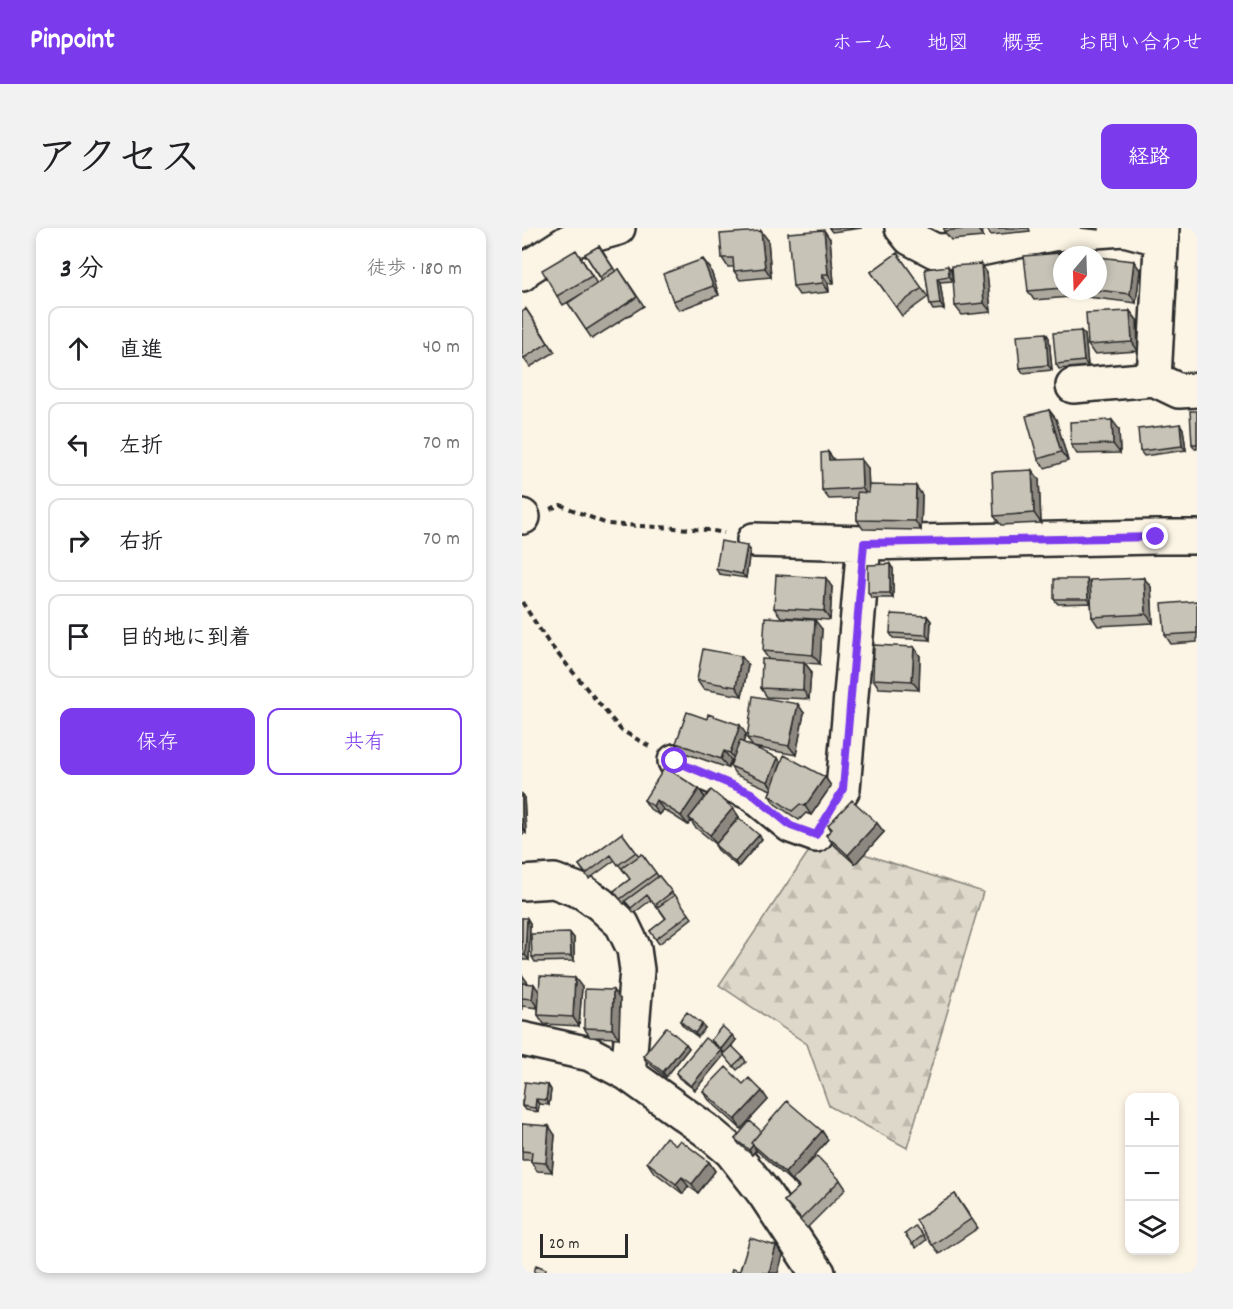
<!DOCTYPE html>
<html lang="ja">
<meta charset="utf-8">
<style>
:root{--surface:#fff;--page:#f2f2f2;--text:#202124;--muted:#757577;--line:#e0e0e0;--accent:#7c3aed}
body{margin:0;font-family:Dekko,"Klee One",sans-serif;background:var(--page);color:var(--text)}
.controls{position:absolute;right:18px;bottom:18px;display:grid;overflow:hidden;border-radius:12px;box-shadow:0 3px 9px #0003}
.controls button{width:54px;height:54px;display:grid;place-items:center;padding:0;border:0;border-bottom:2px solid var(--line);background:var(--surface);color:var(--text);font:30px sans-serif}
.compass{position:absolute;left:531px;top:18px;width:54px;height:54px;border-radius:50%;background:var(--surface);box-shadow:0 3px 9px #0003;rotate:199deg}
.scale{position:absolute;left:18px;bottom:15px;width:88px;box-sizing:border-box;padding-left:6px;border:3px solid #2b2b2b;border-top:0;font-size:16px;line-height:21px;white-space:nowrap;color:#2b2b2b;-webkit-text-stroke:4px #fcf5e5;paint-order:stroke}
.stop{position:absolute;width:18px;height:18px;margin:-14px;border:4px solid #7c3aed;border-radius:50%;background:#fff}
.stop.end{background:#7c3aed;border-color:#fff;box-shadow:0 2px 6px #0008}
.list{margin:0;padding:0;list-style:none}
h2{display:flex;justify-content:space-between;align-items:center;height:78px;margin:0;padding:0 24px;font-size:26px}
h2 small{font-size:20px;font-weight:400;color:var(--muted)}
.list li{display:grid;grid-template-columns:39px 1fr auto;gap:18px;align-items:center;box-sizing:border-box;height:84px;margin:0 12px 12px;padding:0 12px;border:2px solid var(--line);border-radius:12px}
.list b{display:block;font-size:22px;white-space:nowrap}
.list em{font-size:20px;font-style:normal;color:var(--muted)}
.actions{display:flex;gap:12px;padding:18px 24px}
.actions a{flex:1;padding:14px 0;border:2px solid var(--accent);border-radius:12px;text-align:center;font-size:21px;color:var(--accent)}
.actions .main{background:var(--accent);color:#fff}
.icon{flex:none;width:33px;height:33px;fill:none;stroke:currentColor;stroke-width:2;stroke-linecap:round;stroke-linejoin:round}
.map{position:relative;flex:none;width:675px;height:1045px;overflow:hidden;border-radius:12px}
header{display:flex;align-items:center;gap:36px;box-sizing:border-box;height:84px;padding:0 30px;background:var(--accent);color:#fff}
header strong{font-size:28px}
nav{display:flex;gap:33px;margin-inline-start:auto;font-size:21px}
.intro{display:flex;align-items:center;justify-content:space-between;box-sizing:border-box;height:144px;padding:0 36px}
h1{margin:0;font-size:42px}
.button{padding:15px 27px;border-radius:12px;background:var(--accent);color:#fff;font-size:21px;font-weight:700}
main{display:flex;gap:36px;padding:0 36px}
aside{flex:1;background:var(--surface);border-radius:12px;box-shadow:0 3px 9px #0003}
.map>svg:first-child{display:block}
.forest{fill:url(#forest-firs);stroke:#84827a;stroke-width:1.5}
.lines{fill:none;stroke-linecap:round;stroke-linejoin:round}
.minor-casing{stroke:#2b2b2b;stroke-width:38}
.path{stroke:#2b2b2b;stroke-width:4;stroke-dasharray:6 4.5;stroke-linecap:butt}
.minor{stroke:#fcf5e5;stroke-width:33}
.wall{fill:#aca89d;stroke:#2b2b2b;stroke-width:1.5}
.shaded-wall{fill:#8c8880;stroke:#2b2b2b;stroke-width:1.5}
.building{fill:#c8c3b7;stroke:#2b2b2b;stroke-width:1.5}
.route{stroke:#7c3aed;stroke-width:8}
</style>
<header>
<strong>Pinpoint</strong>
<nav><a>ホーム</a><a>地図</a><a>概要</a><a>お問い合わせ</a></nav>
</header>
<div class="intro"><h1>アクセス</h1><a class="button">経路</a></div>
<main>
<aside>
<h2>3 分<small>徒歩 · 180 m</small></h2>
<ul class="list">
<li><svg class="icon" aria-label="ahead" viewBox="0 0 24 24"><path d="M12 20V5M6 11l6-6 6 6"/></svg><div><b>直進</b></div><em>40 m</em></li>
<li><svg class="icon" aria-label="left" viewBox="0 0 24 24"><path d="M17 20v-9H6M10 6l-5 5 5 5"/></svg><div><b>左折</b></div><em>70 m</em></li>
<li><svg class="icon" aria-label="right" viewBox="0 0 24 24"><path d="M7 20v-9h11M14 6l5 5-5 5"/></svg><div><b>右折</b></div><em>70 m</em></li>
<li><svg class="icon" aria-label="arrive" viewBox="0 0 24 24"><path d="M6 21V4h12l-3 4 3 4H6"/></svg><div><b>目的地に到着</b></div></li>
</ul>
<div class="actions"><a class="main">保存</a><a>共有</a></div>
</aside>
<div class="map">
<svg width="675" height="1045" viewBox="0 0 675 1045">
<defs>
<pattern id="forest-firs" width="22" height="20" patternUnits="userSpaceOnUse" patternTransform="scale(1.5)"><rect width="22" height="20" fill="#ded8ca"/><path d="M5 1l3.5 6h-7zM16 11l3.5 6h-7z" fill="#bfbaae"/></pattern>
</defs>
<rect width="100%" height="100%" fill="#fcf5e5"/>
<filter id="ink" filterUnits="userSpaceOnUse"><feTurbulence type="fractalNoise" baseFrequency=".0167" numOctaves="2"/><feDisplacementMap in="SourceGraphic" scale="12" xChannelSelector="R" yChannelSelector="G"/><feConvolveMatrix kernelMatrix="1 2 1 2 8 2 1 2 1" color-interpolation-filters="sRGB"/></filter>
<g filter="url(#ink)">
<path class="forest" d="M295 611 461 664 385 920 307 878 285 816 197 757Z"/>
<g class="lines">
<defs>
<path id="minor" d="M380 0 388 10 413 23 453 22 530 6 602 1 640 11
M640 0 632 151 657 163 675 162
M0 46 4 41 46 14 96 0
M551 158 632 151
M0 288 1 289
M232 312 342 315 634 309H675
M153 533 229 565 269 598 294 607 321 561 342 315
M0 655 32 653 61 664 78 676 100 696 112 721 115 742 106 846
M0 811 68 826 106 846 184 902 209 923 242 965 287 1033 296 1045"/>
</defs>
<use href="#minor" class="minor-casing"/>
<path class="path" d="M28 281 39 277 85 296 187 302 202 305
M0 374 26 414 99 502 127 518"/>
<use href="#minor" class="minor"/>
</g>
<path class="wall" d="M307 0H340L310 4Z
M422 0H460L461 9 429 12 422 3Z
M464 0H507L508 3 469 7Z
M558 0H577V2Z
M308 11 312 55H306L307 64 277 67 271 58Z
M246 12 249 49 218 52 212 43V39H206L200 30Z
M77 18 94 44 97 41 122 78 70 111 46 75 60 66 41 77 35 68 60 31 75 56 80 53 63 26Z
M375 25 406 69 380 88 349 44Z
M538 25 540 27V63H547L548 69 512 72 506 63Z
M576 29 618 42 614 75 565 69 561 63H576Z
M459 36 465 45 469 84 440 87 433 78Z
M188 40 197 67 157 82 151 73Z
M403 41 429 42 431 53 418 54 422 81 411 82 408 77Z
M4 81 33 124 8 139 0 128Z
M608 83 615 92 616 123 572 126 566 117Z
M559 103 563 107 566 138 537 141 534 136Z
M524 105 527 110 530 142 501 145 498 140Z
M527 182 534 191 546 233 523 240 516 231Z
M675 183V221H673L670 216Z
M658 196 661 201 664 222 622 228 618 223Z
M597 201 598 225 555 226 549 217Z
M306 224 312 232 346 240 347 264 400 267 399 302 341 301 335 292V270L307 271 300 262Z
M517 251 519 295 479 297 472 288Z
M225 318 228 322 224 350 197 346 194 341Z
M371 341V370H350L346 365Z
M622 350 629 359 631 395 576 398 570 389 569 375 536 376 532 371 568 356Z
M310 359 308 392 259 389 252 380Z
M675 373V414L649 416 643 407Z
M405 388 409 393 408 412 371 410 368 405Z
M300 401 298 436 283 435 289 443 287 471 245 469 239 460 247 432 241 423Z
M392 419 398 428 397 462 357 460 351 451Z
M219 428 226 437 220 468 181 461 175 452Z
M282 485 274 527 231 519 225 510Z
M224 506 221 515 259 534 303 549 309 558 289 587 284 585 277 592 253 576 247 567 249 562 214 547 208 538 210 533 209 532 206 540 160 524 154 515Z
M177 561 183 569 211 580 217 589 201 607H237L240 611 216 639 196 622 193 617 194 616 173 599 169 593 166 597 141 581 137 587 128 581 122 572Z
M0 566 2 568 4 605 0 606Z
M306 597 362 604 333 636 311 616 304 607 309 602Z
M100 605 117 628 120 626 136 648H137L170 690 137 716 128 703 144 691 137 681H136L129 672 112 685 104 674 102 676 92 663 108 651 93 632 67 651 57 637Z
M0 690 8 695 7 732H0Z
M48 705 52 710V733L13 734 10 729Z
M0 747 6 756 17 764 60 759 57 798 22 796 16 787V780L0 778V782Z
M98 771 97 810 68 809 62 800Z
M158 793 183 800 176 809 161 798Z
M189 812H214L204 824 221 829 224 834 215 842 202 827 173 862 157 850 154 845 192 816Z
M164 816 167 820 144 849 124 833 121 828Z
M221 856 246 872 219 901 187 872 181 863Z
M26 857 29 862 27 877 17 876 16 884 3 882 0 878V873Z
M0 896 33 907 30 944 15 943 9 934V932H0Z
M239 903H300L306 912 276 947 318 952 324 961 285 1000 269 982 262 973 276 960 270 953V954L234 922 230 927 217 916 213 911Z
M154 917 187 934 193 943 176 965 166 958 161 966 131 943 125 934Z
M433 966 456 1000 417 1026 394 992Z
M383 1006 401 1007 404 1012 394 1020Z"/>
<path class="shaded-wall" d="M455 0H460L461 9Z
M302 2 308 11 312 55 306 46Z
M239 3 246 12 249 49 243 40Z
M181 31 188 40 197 67 191 58Z
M612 33 618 42 614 75 608 66Z
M459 36 465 45 469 84 462 75Z
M426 38 429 42 431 53 427 48Z
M300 46 306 55 307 64 301 55Z
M415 50 418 54 422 81 418 76Z
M543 63H547L548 69Z
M608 83 615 92 616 123 610 114Z
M559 103 563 107 566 138 562 133Z
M524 105 527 110 530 142 526 137Z
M527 182 534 191 546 233 539 224Z
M590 192 597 201 598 225 591 216Z
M658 196 661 201 664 222 660 218Z
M306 224 313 233 307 232Z
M339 231 346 240 347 269 340 260Z
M510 242 517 251 519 295 512 285Z
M394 258 400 267 399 302 393 293Z
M225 318 228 322 224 350 220 346Z
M368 336 371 341V370L368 365Z
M304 350 310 359 308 392 302 383Z
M622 350 629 359 631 395 624 386Z
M565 351 569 356V375L566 371Z
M405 388 409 393 408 412 404 407Z
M293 392 300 401 298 436 291 427Z
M392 419 398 428 397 462 390 453Z
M219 428 226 437 220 468 214 459Z
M282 434 289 443 287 471 281 462Z
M276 476 282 485 274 527 267 518Z
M218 497 224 506 214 534 208 525Z
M202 523 209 532 206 540 199 531Z
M256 530 262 539 252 563 246 554Z
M303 549 309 558 289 587 283 578Z
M177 561 183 570 167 590 169 593 166 597 159 588Z
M0 566 2 568 4 605 1 601Z
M134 572 141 581 137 587 131 578Z
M211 580 217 589 194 616 188 607Z
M355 595 362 604 333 636 326 627Z
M237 607 240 611 216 639 213 634Z
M5 690 8 695 7 732 3 727Z
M48 705 52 710V733L49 728Z
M0 747 7 756 0 755Z
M53 750 60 759 57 798 51 789Z
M12 756 18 765 16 780 10 771Z
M91 762 98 771 97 810 90 801Z
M180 796 183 800 176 809 173 805Z
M210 807 214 812 203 826 199 821Z
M164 816 167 820 144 849 141 844Z
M199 822 202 827 173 862 169 858Z
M26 857 29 862 27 877 24 872Z
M240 863 246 872 219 901 213 892Z
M14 871 17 876 16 884 13 880Z
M27 898 33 907 30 944 24 935Z
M300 903 306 912 270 954 263 945Z
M231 917 234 922 230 927 227 922Z
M187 934 193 943 176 965 170 956Z
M160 949 166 958 161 966 154 956Z
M254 1018 261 1027 256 1045H247Z"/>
<path class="building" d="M422 0H455L422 3Z
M302 2 306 46H300L301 55 271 58 266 5Z
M239 3 243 40 212 43 211 30H200L198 6Z
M77 18 91 40 78 49 63 26Z
M54 22 70 48 35 68 20 42Z
M375 25 400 60 374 79 349 44Z
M538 25 540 45V60L506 63 502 28Z
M576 29 612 33 608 66 576 62Z
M181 31 191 58 151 73 141 46Z
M459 36 462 75 433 78 430 38Z
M426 38 427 48 415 50 418 76 408 77 403 41Z
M97 41 115 69 64 102 46 75Z
M4 81 26 115 2 130 0 128V84Z
M608 83 610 114 566 117 564 85Z
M559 103 562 133 534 136 531 105Z
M524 105 526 137 498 140 495 107Z
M527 182 539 224 516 231 504 188Z
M668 183H675V216H670Z
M590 192 591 216 549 217 548 194Z
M658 196 660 218 618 223 616 201Z
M306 224 307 232 339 231 340 260 300 262 299 225Z
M510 242 512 285 472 288 470 244Z
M347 257 394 258 393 293 335 292V264L347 265Z
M199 313 225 318 220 346 194 341Z
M368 336V365H346V337Z
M254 347 304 350 302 383 252 380Z
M622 350 624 386 570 389 568 352Z
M532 351H565L566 371H532Z
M675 373V405L643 407 640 376Z
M369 386 405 388 404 407 368 405Z
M243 389 293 392 291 427 241 423Z
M352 417 392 419 390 453 351 451Z
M181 421 219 428 214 459 175 452Z
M240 431 282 434 281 462 239 460Z
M231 468 276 476 267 518 225 510Z
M165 484 185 491 186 486 218 497 208 525 202 523 199 531 154 515Z
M218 513 256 530 246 554 208 538Z
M262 527 303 549 283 578 278 576 270 583 247 567Z
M143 539 177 561 159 588 134 572 131 578 122 572Z
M189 562 211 580 188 607 167 590Z
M330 572 355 595 326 627 304 607 310 601 306 597Z
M217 590 237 607 213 634 193 617Z
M100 605 114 624 96 637 89 627 64 646 57 637Z
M120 626 134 645 98 671 92 663 108 651 100 640Z
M137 648 150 664 133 677 125 667 109 680 103 673Z
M153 667 167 686 134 711 128 703 144 690 136 679Z
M0 690H5L3 727H0Z
M48 705 49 728 10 729 9 706Z
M18 748 53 750 51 789 16 787Z
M0 755 12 756 10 771 0 770Z
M63 761 91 762 90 801 62 800Z
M165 784 180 796 173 805 158 793Z
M200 798 210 807 199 821 189 812Z
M144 799 164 816 141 844 121 828Z
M183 810 199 822 169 858 154 845Z
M210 818 221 829 211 838 201 826Z
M204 839 221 856 227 850 240 863 213 892 181 863Z
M3 854 26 857 24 872 14 871 13 880 0 878Z
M265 873 300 903 263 945 229 915Z
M228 893 239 903 229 915 231 917 227 922 213 911Z
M0 896 27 898 24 935 9 934 10 924 0 923Z
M144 909 154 917 158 912 187 934 170 956 160 949 154 956 125 934Z
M295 928 318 952 279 991 262 973 277 959 270 952Z
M433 966 449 991 410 1017 394 992Z
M393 998 401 1007 390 1016 383 1006Z
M228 1010 254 1018 247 1045H217Z
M14 1037 24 1041 23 1045H12Z
M210 1041 217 1043V1045H209Z"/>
</g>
<g class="lines" filter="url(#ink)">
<path class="route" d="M153 533 229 565 269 598 294 607 321 561 342 315 634 309"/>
</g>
</svg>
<div class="controls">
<button>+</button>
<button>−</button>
<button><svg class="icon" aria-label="layers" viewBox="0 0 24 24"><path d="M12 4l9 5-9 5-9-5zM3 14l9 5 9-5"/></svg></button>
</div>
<svg class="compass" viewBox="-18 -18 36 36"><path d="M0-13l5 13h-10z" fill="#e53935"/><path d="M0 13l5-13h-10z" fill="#757577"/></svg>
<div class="scale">20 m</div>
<div class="stop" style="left:153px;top:533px"></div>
<div class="stop end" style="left:634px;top:309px"></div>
</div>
</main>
